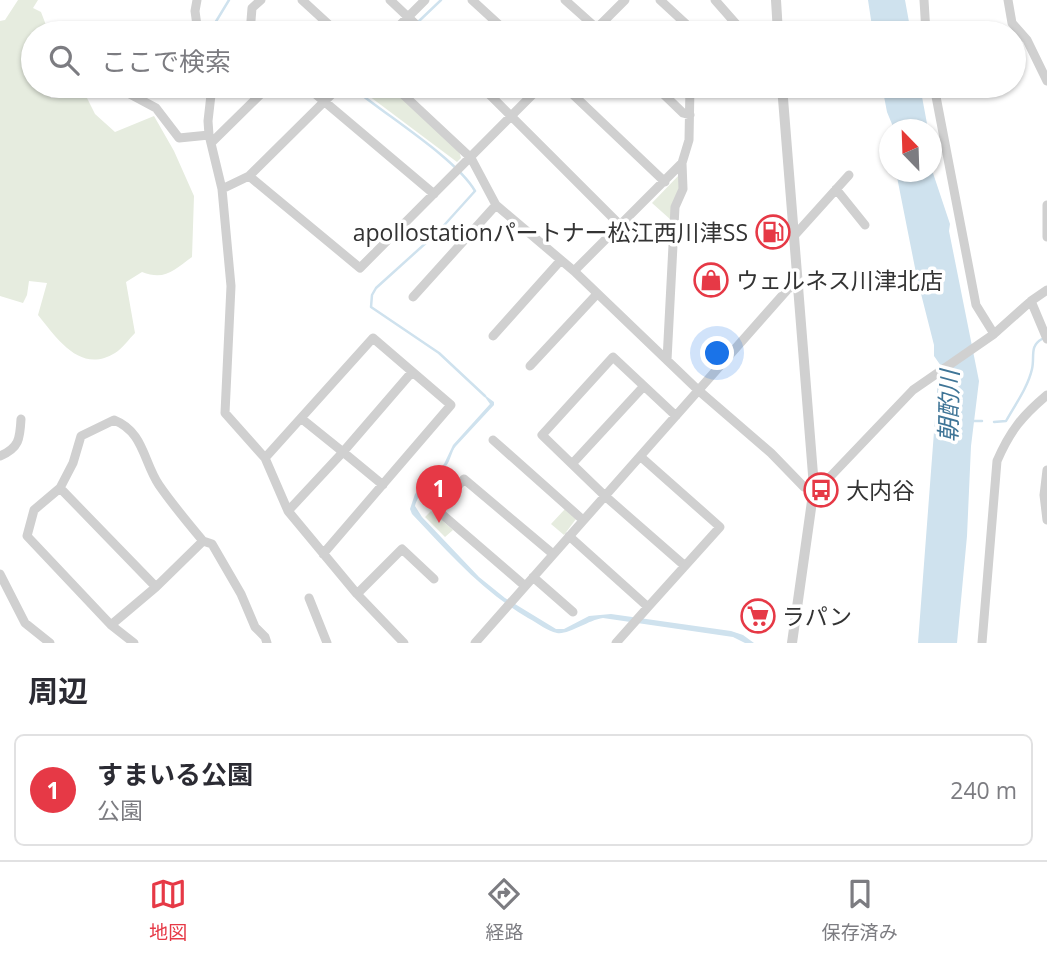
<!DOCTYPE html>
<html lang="ja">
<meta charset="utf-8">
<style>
:root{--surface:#fff;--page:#f7f7f7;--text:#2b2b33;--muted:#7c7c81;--line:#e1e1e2;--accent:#e63946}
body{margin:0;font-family:"Open Sans","Noto Sans JP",sans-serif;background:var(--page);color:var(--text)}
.compass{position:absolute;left:879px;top:119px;width:63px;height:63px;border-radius:50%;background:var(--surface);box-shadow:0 2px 5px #0004;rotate:337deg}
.you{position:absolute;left:718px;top:354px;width:24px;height:24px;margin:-18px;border:5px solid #fff;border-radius:50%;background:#1a73e8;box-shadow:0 0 0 10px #1a73e833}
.badge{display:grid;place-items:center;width:46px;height:46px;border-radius:50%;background:var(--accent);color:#fff;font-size:23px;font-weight:700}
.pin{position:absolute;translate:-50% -58px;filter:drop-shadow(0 2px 4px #0008)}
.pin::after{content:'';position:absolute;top:37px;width:24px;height:21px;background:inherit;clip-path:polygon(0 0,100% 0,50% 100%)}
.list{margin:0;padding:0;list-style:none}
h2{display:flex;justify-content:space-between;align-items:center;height:91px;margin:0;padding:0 28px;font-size:30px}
h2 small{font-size:23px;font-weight:400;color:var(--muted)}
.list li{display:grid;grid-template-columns:46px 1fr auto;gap:21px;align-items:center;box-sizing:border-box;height:112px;margin:0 14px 14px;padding:0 14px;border:2px solid var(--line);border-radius:10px}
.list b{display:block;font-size:26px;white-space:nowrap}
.list p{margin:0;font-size:23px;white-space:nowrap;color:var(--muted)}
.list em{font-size:23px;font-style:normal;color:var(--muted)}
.icon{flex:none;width:38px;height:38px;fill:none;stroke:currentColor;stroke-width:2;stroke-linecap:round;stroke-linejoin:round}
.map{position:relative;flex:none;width:1047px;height:643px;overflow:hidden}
.search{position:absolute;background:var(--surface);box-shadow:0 2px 5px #0004;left:21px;right:21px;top:21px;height:77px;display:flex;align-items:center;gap:18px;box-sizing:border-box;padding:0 24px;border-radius:38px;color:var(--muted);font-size:26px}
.sheet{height:217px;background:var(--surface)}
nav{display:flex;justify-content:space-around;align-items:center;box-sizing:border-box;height:98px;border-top:2px solid var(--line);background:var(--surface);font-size:19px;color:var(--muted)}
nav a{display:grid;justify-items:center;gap:4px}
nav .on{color:var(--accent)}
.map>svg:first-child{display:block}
.green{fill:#e6ecdf}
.water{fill:#cfe2ee}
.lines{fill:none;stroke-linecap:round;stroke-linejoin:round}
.stream{stroke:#cfe2ee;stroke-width:2.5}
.minor{stroke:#d0d0d0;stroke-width:9}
.tertiary{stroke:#d0d0d0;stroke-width:10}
.labels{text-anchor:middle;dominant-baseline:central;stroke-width:7;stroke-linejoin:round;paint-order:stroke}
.poi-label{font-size:23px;fill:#333;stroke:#fff;text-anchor:start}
.water-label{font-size:24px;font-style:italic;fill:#3f7597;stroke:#fff}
</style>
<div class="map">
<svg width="1047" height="643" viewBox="0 0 1047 643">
<rect width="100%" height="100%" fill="#fff"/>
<path class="green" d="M18 0H38L33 8 41 12 49 33H33V86H47L51 98H87L95 114 115 132 154 116 174 151 194 196 192 257C174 270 165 281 142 272L126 282 135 333C129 339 122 349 115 353 81 374 58 340 38 315L47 283 29 281 27 295 23 303 0 296V21L5 20Z
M362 86H389L459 151 461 158 457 162 365 93Z
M680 174 682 187 671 220 652 203Z
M565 509 576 519 564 535 551 524Z
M431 511 453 530 445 537 425 517Z"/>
<path class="water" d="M868 0H905L911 33H873Z
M882 86H920L928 129H894L887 112Z
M932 144 933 173 950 224 949 231 979 381 971 446 967 536 957 643H918L938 379 946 373 934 356V345L917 278 896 172H932Z
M482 393 494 402V405L456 446C451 452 451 460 446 466 436 479 419 490 415 506L422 517 479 577 505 598 556 629H564L589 616 611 614 731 631 743 635 754 643H745L733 637 603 618C588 620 569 635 557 633 547 631 538 623 528 618 483 592 447 551 412 514L410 509 415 494 444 464 453 445 490 404Z"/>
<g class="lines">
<path class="stream" d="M418 22 441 0
M209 33 229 0
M407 33 413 27
M360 86 362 95C392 119 457 160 475 191L438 232 376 288 372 295 371 307 439 353 485 396
M972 421H982
M994 422 1006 421C1015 405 1028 387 1032 369 1035 357 1029 346 1042 339"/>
<path class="minor" d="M197 0 195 11 198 33
M302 0 338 33
M390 0 425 33
M472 0 508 33
M565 0 602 33
M660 0 686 24 687 33
M715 0 744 33
M924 0 926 33
M1008 0 1012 23 1027 40 1047 81
M166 33 197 30
M250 33 252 8 261 0
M392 33 425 0
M592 33 625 0
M115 86 156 108 179 138 209 135
M212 86 208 121 209 135 222 189 231 286 225 413 265 458 288 511 357 594 404 643
M306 86 434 194
M394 86 471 158 496 205 574 271 698 390 771 453 804 487H814L828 479 913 390 994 334 1031 301 1047 290
M481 86 621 226
M564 86 665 182
M655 86 683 113 690 115
M934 86 976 305 994 334
M211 143 269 86
M249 176 360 268 541 86
M222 189 249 176 340 86
M836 189 865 225
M1047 205V237
M794 236 849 175
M574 271 682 163 689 140 690 86
M413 297 496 205
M1031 301 1047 339
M493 336 561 260
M667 360 675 207 683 189 682 163
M530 366 597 294
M676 416 613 357 542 435 605 496 685 566
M302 419 343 452 412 372
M493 440 583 520
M0 456C19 448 20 439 21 419
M265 458 373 338 451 405 323 554
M572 464 644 386
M1047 470 1044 495 1047 520
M60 488 156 587
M288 511 343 452 383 485
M569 536 648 607 720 527 641 457
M0 574 25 623 50 643
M533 577 573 612
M525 586 437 510 464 479 553 554
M357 594 402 549 434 579
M309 598 327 643
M111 625 156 587 203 541
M134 643 111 625 27 536 34 510 60 488 73 463 81 436 114 420C144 432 143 461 159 485 172 504 188 523 203 541L212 544 241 594 255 627 265 637 267 643
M475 643 788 289 797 285
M616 643 648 607
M982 643 997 461C1010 431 1022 416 1047 395"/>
<path class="tertiary" d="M776 0 778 33
M782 86 814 487 792 643"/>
</g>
<defs>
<symbol id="fuel-ring" viewBox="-11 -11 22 22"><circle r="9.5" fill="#fff" stroke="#e63946" stroke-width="1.5"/><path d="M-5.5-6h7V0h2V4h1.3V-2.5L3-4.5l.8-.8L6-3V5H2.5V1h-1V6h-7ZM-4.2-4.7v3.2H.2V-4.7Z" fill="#e63946"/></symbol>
<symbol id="shop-ring" viewBox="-11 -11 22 22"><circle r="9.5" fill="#fff" stroke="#e63946" stroke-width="1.5"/><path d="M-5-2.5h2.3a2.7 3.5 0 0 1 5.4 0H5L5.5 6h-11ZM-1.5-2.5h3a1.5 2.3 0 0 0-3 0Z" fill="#e63946"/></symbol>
<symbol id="bus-ring" viewBox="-11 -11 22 22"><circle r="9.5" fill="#fff" stroke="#e63946" stroke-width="1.5"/><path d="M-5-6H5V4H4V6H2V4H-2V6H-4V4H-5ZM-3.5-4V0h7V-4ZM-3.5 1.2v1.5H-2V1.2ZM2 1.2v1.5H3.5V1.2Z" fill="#e63946"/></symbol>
<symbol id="supermarket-ring" viewBox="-11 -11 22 22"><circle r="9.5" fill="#fff" stroke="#e63946" stroke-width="1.5"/><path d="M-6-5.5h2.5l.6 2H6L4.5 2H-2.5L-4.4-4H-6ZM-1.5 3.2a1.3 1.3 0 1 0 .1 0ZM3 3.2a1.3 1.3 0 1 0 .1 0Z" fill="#e63946"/></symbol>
</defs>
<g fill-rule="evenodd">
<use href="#fuel-ring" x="754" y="213" width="38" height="38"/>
<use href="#shop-ring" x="692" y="261" width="38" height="38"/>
<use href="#bus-ring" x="802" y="471" width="38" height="38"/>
<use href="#supermarket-ring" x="739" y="597" width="38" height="38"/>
</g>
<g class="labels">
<g class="poi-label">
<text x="748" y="232" text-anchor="end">apollostationパートナー松江西川津SS</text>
<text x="736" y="280">ウェルネス川津北店</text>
<text x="846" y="490">大内谷</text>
<text x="782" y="616">ラパン</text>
</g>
<g class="water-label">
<text transform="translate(948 406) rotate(-89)">朝酌川</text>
</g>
</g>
</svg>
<svg class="compass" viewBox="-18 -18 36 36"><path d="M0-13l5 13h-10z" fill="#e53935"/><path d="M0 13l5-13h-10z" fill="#7c7c81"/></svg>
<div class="you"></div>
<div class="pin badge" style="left:439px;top:523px">1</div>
<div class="search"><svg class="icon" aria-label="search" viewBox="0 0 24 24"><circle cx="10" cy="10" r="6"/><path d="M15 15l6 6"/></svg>ここで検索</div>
</div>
<section class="sheet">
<h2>周辺<small></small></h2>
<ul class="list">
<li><span class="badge">1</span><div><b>すまいる公園</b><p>公園</p></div><em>240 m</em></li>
</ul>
</section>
<nav>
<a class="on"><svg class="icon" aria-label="map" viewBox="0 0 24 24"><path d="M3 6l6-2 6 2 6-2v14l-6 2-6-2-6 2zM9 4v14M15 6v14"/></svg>地図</a>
<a><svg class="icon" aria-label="directions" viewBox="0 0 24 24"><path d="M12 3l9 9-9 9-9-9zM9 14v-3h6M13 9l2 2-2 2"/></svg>経路</a>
<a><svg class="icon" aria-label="saved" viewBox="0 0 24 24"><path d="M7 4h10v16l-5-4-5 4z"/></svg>保存済み</a>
</nav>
